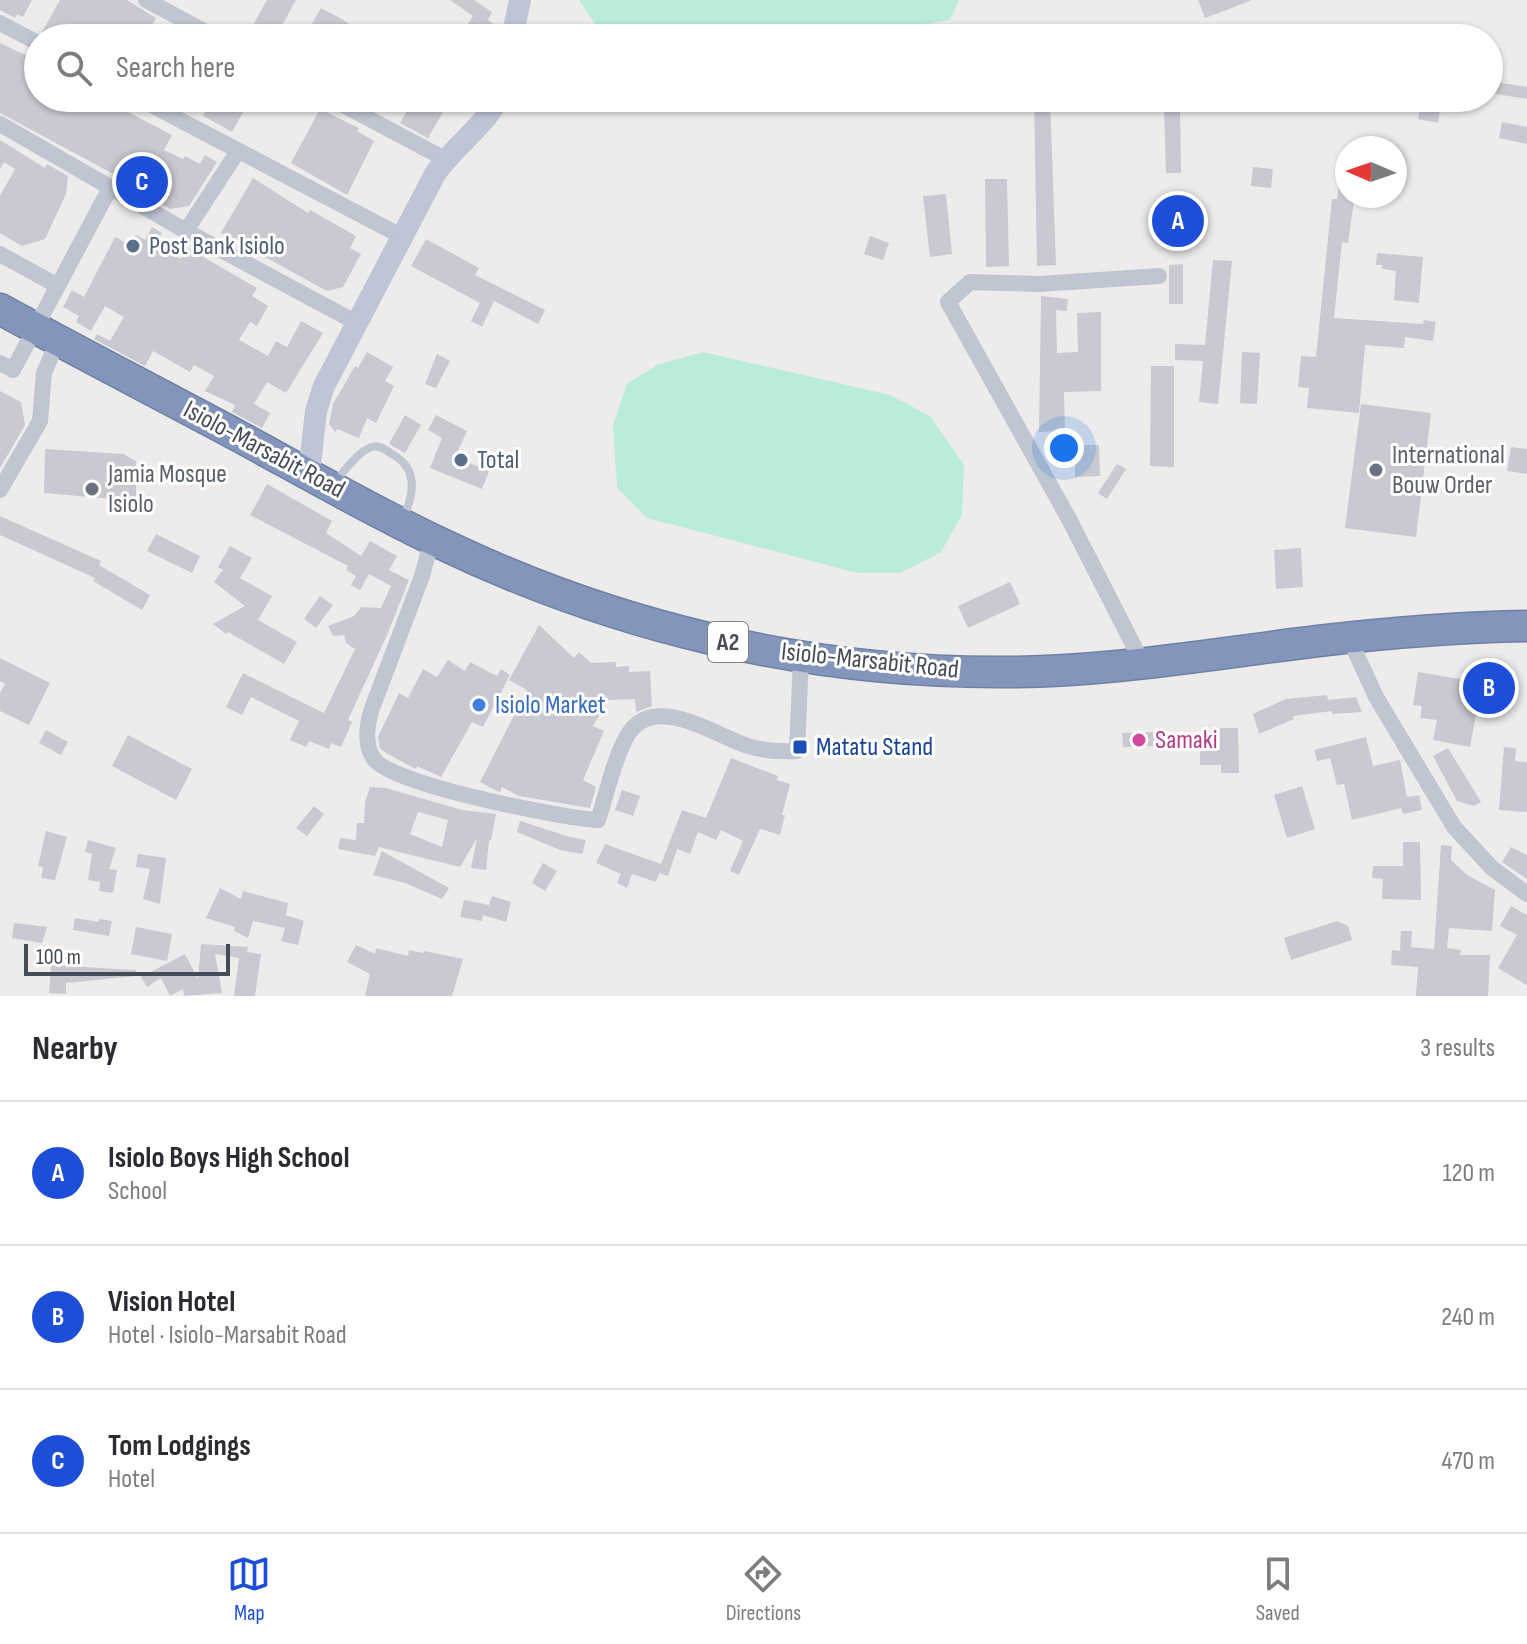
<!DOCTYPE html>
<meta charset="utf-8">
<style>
:root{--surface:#fff;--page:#f7f7f7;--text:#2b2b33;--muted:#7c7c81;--line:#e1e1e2;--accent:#1c4ed8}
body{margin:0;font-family:"Sofia Sans Condensed",sans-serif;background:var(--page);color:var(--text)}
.compass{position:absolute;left:1335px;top:136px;width:72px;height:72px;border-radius:50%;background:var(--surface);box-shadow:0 2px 6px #0004;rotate:272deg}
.scale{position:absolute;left:24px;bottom:20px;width:206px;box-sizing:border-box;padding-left:8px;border:4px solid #444c58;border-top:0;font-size:22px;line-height:28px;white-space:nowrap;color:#444c58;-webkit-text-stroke:6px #fff;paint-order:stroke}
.you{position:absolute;left:1064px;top:448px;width:28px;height:28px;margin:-20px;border:6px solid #fff;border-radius:50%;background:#1a73e8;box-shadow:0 0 0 12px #1a73e833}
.badge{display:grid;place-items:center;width:52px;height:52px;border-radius:50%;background:var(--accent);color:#fff;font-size:26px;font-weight:700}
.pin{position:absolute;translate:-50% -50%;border:4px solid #fff;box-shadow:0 2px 8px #0006}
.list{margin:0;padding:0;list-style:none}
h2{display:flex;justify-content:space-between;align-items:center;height:104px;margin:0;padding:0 32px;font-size:34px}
h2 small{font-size:26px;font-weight:400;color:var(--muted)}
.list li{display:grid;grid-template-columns:52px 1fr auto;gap:24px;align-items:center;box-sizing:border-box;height:144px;padding:0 32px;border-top:2px solid var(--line)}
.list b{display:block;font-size:30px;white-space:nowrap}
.list p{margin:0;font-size:26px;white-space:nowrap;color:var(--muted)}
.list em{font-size:26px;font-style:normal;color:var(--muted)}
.icon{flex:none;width:44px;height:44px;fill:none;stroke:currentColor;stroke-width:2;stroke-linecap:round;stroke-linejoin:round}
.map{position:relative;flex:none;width:1527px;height:996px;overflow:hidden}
.search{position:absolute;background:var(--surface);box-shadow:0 2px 6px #0004;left:24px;right:24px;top:24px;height:88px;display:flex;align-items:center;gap:20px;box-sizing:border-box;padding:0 28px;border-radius:44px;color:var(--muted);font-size:30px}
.sheet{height:536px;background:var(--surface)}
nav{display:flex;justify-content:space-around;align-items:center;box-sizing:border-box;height:112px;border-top:2px solid var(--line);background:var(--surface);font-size:22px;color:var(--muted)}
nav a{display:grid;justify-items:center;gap:4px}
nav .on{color:var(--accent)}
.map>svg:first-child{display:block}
.green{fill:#b9edd6}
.building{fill:#c8c9d1;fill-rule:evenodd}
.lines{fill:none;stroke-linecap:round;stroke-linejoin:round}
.highway-casing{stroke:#6f80a6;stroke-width:33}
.lane{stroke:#bfc5d1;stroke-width:8}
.street{stroke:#bfc5d1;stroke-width:16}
.secondary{stroke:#bec5d5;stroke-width:22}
.highway{stroke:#8395bb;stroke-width:30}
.service-dot{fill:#5c6f8a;stroke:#fff;stroke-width:3}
.worship-dot{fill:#6b7280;stroke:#fff;stroke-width:3}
.shop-dot{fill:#3f7fe0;stroke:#fff;stroke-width:3}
.hotel-dot{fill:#d1479c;stroke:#fff;stroke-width:3}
.transit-dot{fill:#1a4fb4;stroke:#fff;stroke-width:3}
.labels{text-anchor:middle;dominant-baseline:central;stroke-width:6;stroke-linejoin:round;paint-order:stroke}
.shield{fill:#fff;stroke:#7c828a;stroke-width:2}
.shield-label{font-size:24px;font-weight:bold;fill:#444c58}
.service-label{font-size:26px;fill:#4e5e75;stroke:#fff;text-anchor:start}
.street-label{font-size:26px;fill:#444c58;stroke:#fff}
.worship-label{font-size:26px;fill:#5b616d;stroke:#fff;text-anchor:start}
.shop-label{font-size:26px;fill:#366cbe;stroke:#fff;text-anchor:start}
.hotel-label{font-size:26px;fill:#b23c85;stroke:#fff;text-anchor:start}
.transit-label{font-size:26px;fill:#164399;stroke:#fff;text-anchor:start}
</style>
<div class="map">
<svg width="1527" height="996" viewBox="0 0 1527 996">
<rect width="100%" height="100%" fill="#eeeceb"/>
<path class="green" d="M579 0H959L950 20 835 38H647L602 34Z
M703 352 890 395 930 416 964 465 962 515 941 552 900 573H858L647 518 617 487 613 425 627 384 659 364Z"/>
<path class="building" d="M0 0H32L23 17 17 14 15 18 0 10Z
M60 0H127L156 18 145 38H53L42 32Z
M267 0H296L275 38H246Z
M450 0H474L492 12 488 20 500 28 493 38H467L461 34 473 16Z
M1198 0H1250V1L1205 18Z
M321 8 340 18 371 38H304Z
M0 43 38 61V98H101L172 135 164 150 183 159 185 156 200 164 205 155 217 162 189 206 170 209 160 203 161 201 132 184 0 113Z
M1489 81 1527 87V99L1489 93Z
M213 98H251L232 132 203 116Z
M414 98H445L439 110 443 112 428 138 400 123Z
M1034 98H1050L1056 265 1037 266Z
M1422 98H1442L1438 123 1418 119Z
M1164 108H1180L1181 173H1166Z
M320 109 359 128 357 131 374 141 347 195 291 163Z
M1502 122 1527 127V144L1499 138Z
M0 140 45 168 47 164 68 176 66 194 45 239 22 246 0 233V196L15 169 4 162 0 169Z
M1253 167 1273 169 1271 188 1251 186Z
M253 178 308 213 310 210 356 236 350 248 361 254 343 287 327 291 221 233Z
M1340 178 1347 179V200L1354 201 1348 243 1342 242 1334 318 1423 324 1424 320 1436 322 1433 341 1405 337 1404 348 1365 345 1359 413 1307 408 1309 388 1298 387 1301 356 1316 357 1332 199H1337Z
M985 179H1007L1009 266 986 267Z
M946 194 952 254 930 257 923 196Z
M152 227 162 233 156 244 181 259 188 248 257 288 252 296 268 306 257 326 250 322 239 340 268 356 276 341 287 347 301 321 323 333 286 393 267 382 254 404 270 413 262 428 232 412 235 405 205 391 214 376 194 365 190 372 153 351 145 366 94 339 97 334 110 341 124 317 105 306 91 331 76 322 79 316 63 307 72 290 84 297 115 237 130 245 136 235 145 240Z
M870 236 889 243 883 260 864 254Z
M426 239 479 268 475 275 545 310 538 324 494 301 482 327 471 321 480 303 411 266Z
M1377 253 1423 257 1419 303 1394 300 1396 271 1382 269V265H1376Z
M1213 260 1232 261 1218 404 1199 402 1203 361 1175 360V344L1205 345Z
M1183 264V304H1169V265Z
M1041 296 1068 299 1067 311 1056 310 1057 353 1078 352 1077 313 1101 312V391L1064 392 1065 431 1039 432Z
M367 352 393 367 385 381 394 386 376 423 367 418 359 438 337 429 335 432 329 424 333 404 355 366 358 368Z
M1242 352 1260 353 1257 404 1240 403Z
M437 354 450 361 436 388 425 384Z
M1151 366H1174V467L1150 466Z
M0 391 21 402 25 425 0 468Z
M1361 404 1431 413 1416 537 1345 528Z
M405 415 421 425 405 453 389 444Z
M436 415 467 431 455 457 489 471 482 489 430 468 442 438 428 430Z
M1075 445H1099L1100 476 1075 477Z
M1511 447 1527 449V474L1507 471Z
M45 449 123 454 136 461V501L44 493Z
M1117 464 1126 469 1107 499 1098 493Z
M267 484 332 521 326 533 361 556 370 541 397 556 389 570 409 580 387 635 348 720 352 722 341 747 331 743 329 749 309 741 306 747 290 740 299 721 251 697 242 715 226 707 243 673 324 713 355 649 346 643 344 635 333 636 328 626 354 616 361 607 381 608 391 586 369 574 360 590 351 585 356 576 346 570 348 566 250 515Z
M0 516 101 561 99 565 150 595 142 610 93 581 95 578 0 535Z
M156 534 200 556 192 573 147 551Z
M230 546 252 558 240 578 272 596 258 620 297 642 284 664 228 632 226 634 213 624 245 606 214 582 223 570 218 567Z
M1301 548 1303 587 1276 589 1274 550Z
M1010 582 1020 604 968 628 958 606Z
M320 596 333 605 316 628 304 619Z
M539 625 574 658 579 652 591 663 616 662V667L629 666V672L650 671 652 706 636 712 635 699 608 700 593 726 604 731 583 780 596 787 590 808 519 796 502 787 500 792 497 791 480 782 527 690 509 680Z
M0 658 50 683 29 725 0 711V693L5 684 0 681Z
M448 660 465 671 470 662 497 676 501 669 510 675 483 727 472 722 441 777 417 766 416 769 410 766 386 753 380 748 378 737 399 693 408 698 423 669 437 677Z
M1418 672 1483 683V681L1496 682V686L1512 690V695L1480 694 1470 747 1433 740 1437 720 1420 718 1422 706 1413 705Z
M1327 695 1328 700 1356 697 1362 712 1332 714V711L1293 716 1294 719 1259 734 1253 714 1286 699Z
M1220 728H1238L1239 773H1221V765H1200V750H1220Z
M46 730 68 742 61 755 39 743Z
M1155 732 1156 746 1123 747 1122 733Z
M128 735 192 769 176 800 112 766Z
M1366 737 1373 766 1400 760 1407 797 1419 795 1422 810 1403 814 1401 808 1352 820 1344 784 1337 785 1330 758 1317 761 1314 750Z
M1504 747 1516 748 1515 761 1527 762V812L1499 810Z
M1448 748 1481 802 1474 806 1457 801 1433 756Z
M731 758 778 776 777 780 790 784 782 815H785L780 835 760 829 739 875 730 871 743 841 721 830 716 840 698 832 690 854 677 849 668 876 659 873 656 882 632 874 627 888 617 883 621 874 596 863 605 844 661 864 682 810 706 818Z
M1302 786 1315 829 1287 838 1274 795Z
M370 787 386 788 462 810 496 814 491 840H489L486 870 471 868 477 838 460 867 379 847 375 856 338 849 340 838 356 840 357 823H364L365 802ZM418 812 448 820 442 847 410 834Z
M622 790 640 796 633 816 615 810Z
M314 806 324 814 307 836 296 828Z
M520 821 570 837 586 840 582 854 560 850 517 832Z
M46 831 67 837 55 880 41 878 43 867 38 866Z
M88 840 116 848 109 869 117 870 113 893 99 891 100 882 88 880 92 854 85 852Z
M1403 842H1420L1421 900 1382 899 1383 879 1372 878 1373 866H1403Z
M1441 845 1452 846 1451 860 1467 875 1495 890 1492 931 1449 928 1447 948 1461 950 1460 955H1490L1488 996H1416L1418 967 1391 965 1392 950 1400 951 1401 931H1412L1411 947 1434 949Z
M1511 847 1527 855V879L1502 862Z
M382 851 449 888 442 899 405 883 373 875Z
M138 854 166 858 160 904 143 899 150 869 136 867Z
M543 863 557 871 545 891 532 883Z
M220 888 241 899 243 891 288 903 286 915 304 921 298 945 281 941 285 928 253 921 248 938 234 931 235 927 206 918Z
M492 896 511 902 506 922 483 915 482 921 460 917 464 900 489 905Z
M1511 906 1527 915V985L1498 968 1517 935 1500 926Z
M75 918 99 922V919L112 921 109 936 73 930Z
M1337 921 1348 926 1352 940 1291 960 1284 938Z
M14 923 47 927 42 943 12 938Z
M136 927 172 934 167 961 131 954Z
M201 944 248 947 247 952 261 954 255 996H234L239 958 215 954 222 993 184 996 183 989 170 996 161 978 147 987 141 977 185 954 198 979Z
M356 945 375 954 376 948 408 956 409 950 423 953 424 951 463 959 452 996H365L370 974 347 962Z
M51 965 136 970V976L66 983V994L49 993Z"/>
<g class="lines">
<defs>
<path id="highway" d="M0 309C80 353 162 395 242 438 308 474 374 512 442 544 615 627 804 672 996 672 1104 673 1211 654 1318 641 1387 633 1457 627 1527 626"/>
</defs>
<use href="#highway" class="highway-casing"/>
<path class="lane" d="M334 483C344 472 355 455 369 448 378 444 385 449 392 454 419 469 414 494 403 519"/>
<path class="street" d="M146 0 217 38
M0 23 38 43
M138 98 403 237
M330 98 445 159
M0 124 186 231 357 323
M186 231 238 151
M0 254 58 286
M0 363 13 370 110 188
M0 490 40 421 44 373 58 340
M432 539 422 576 371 711C367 726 364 746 374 759 392 785 563 818 598 820 607 793 613 762 626 738 651 690 714 735 748 746 764 751 780 752 797 751L801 657
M1349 638 1376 697 1454 827 1492 868 1527 894
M1143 664 1069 519 948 302 970 282 1039 284 1159 276"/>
<path class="secondary" d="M512 38 520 0
M309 474 316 411 324 386 435 174C454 146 483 128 499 98"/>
<use href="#highway" class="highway"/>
</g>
<g class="service-dot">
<circle cx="133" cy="246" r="8"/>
<circle cx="461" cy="460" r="8"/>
</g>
<g class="worship-dot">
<circle cx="1376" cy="470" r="8"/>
<circle cx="92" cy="489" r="8"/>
</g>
<circle class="shop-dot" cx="479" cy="705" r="8"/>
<circle class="hotel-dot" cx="1139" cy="740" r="8"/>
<rect class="transit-dot" x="792" y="739" width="16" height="16" rx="4"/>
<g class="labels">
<rect class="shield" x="708" y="622" width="40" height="40" rx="6"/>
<g class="shield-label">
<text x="728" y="642">A2</text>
</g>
<g class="service-label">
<text x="149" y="246">Post Bank Isiolo</text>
<text x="477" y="460">Total</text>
</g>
<g class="street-label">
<text transform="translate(264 450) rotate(28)">Isiolo-Marsabit Road</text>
<text transform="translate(870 661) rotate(6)">Isiolo-Marsabit Road</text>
</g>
<g class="worship-label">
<text x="1392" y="455">International<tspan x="1392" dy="30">Bouw Order</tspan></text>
<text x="108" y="474">Jamia Mosque<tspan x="108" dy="30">Isiolo</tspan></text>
</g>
<g class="shop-label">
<text x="495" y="705">Isiolo Market</text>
</g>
<g class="hotel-label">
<text x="1155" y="740">Samaki</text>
</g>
<g class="transit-label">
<text x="816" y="747">Matatu Stand</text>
</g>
</g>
</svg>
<svg class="compass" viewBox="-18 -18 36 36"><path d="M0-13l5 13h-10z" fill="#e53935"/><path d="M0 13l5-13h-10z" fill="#7c7c81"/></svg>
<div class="scale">100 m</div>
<div class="you"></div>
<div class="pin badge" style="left:1178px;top:221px">A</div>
<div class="pin badge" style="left:1489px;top:688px">B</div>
<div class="pin badge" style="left:142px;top:182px">C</div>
<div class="search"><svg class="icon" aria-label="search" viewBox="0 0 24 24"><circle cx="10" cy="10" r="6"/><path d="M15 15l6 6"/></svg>Search here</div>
</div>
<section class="sheet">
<h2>Nearby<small>3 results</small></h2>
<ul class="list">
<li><span class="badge">A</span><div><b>Isiolo Boys High School</b><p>School</p></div><em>120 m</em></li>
<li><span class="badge">B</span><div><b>Vision Hotel</b><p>Hotel · Isiolo-Marsabit Road</p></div><em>240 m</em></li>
<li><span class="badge">C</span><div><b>Tom Lodgings</b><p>Hotel</p></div><em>470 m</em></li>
</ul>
</section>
<nav>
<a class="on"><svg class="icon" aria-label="map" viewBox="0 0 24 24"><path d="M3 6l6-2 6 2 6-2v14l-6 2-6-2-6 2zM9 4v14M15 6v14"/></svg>Map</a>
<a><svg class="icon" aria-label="directions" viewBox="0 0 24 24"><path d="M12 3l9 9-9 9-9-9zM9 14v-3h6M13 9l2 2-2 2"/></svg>Directions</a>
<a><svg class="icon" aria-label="saved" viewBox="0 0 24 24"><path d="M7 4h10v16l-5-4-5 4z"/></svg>Saved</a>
</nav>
